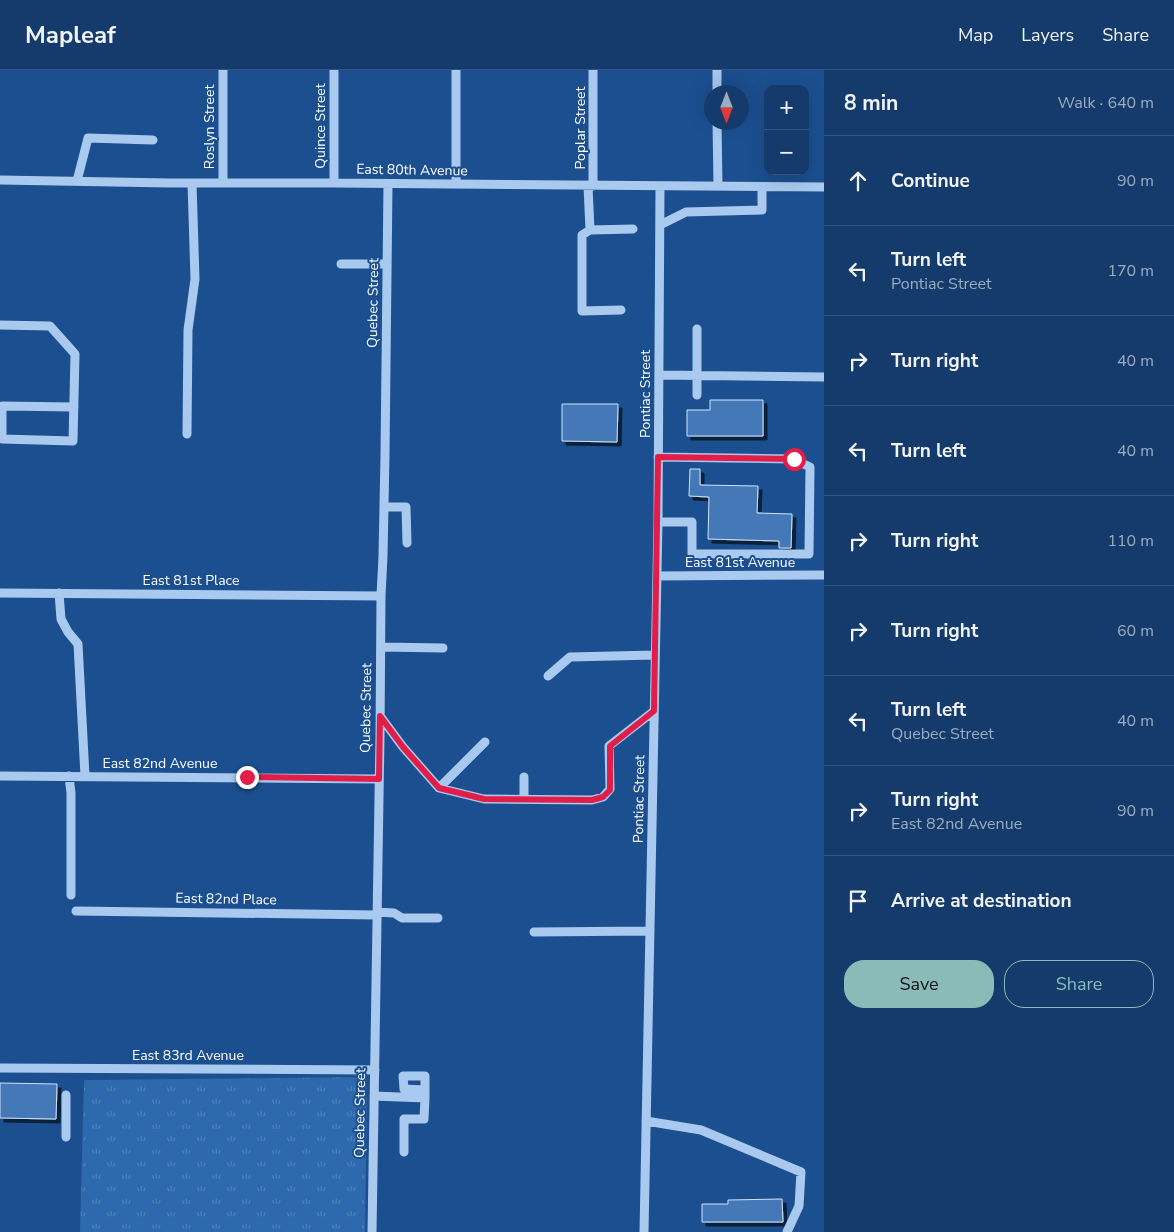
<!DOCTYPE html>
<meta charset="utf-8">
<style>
:root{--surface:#143b6b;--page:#214673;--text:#f1f3f6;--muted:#9dadc1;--line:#33557e;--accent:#8bbbb9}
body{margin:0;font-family:"Nunito Sans",sans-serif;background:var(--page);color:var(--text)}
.controls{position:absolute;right:15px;top:15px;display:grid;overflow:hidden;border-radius:10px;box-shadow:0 5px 20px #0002}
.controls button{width:45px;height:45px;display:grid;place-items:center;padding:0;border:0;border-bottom:1px solid var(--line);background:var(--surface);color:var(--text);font:25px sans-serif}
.compass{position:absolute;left:704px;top:15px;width:45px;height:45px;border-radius:50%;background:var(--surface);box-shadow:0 5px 20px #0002;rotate:180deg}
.stop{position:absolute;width:15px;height:15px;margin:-11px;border:4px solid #e11d48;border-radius:50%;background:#fff}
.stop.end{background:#e11d48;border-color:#fff;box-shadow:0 1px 5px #0008}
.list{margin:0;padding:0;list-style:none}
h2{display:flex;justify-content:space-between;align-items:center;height:65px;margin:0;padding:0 20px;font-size:21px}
h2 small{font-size:16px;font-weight:400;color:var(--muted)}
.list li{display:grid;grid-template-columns:32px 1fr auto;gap:15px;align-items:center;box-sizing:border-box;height:90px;padding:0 20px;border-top:1px solid var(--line)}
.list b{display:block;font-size:19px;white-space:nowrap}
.list p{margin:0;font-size:16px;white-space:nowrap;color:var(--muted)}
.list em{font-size:16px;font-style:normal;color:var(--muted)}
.actions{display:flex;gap:10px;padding:15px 20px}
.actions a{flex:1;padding:11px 0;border:1px solid var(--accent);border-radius:20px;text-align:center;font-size:18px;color:var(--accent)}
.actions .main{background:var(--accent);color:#111}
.icon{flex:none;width:28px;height:28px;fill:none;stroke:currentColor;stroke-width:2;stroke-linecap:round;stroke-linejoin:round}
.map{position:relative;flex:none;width:824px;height:1162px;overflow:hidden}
header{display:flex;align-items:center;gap:30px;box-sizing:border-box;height:70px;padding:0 25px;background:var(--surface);border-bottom:1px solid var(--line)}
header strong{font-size:24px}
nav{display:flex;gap:28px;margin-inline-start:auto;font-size:18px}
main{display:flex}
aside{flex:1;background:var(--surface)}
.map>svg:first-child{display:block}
.grass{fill:url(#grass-tufts)}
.building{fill:#4478b7;stroke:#cfe3fa;filter:url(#shadow)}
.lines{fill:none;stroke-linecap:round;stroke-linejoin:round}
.minor{stroke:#a9c9ee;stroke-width:9}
.route{stroke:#e11d48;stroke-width:6}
.labels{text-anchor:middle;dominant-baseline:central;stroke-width:4;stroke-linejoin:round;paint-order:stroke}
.street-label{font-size:14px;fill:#fff;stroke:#1b4f8f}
</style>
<header>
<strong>Mapleaf</strong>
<nav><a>Map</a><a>Layers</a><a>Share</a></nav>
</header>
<main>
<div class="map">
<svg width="824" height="1162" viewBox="0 0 824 1162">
<defs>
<pattern id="grass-tufts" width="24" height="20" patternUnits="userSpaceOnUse" patternTransform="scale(1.25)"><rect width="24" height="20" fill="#2e69ad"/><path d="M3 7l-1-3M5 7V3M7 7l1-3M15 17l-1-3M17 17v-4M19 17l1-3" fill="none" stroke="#4d80b9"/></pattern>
<filter id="shadow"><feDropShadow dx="4" dy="4" stdDeviation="0" flood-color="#0009"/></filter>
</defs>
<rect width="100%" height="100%" fill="#1b4f8f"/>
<path class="grass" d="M367 1007 365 1162H80L84 1010Z"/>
<path class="building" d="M710 330H763V366H687V340H710Z
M562 334H618L617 372 562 371Z
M690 399H700V415L758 416 757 443 792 444 791 478H779V471L708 469 709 427 689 426Z
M0 1013 57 1014 56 1049 0 1048Z
M782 1129 783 1152H702V1134H728V1130Z"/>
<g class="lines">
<path class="minor" d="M223 0V113
M334 0V113
M593 0V116
M717 0V22
M717 52 718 116
M0 110 170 113H334L824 117
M77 111 88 68 153 70
M456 114V0
M588 116 590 160 633 159
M660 155 686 142 762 140V117
M590 160 582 165V241L621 240
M341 194H387
M0 255 50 256 75 284 73 371 2 369V336L74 337
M697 259V325
M659 305 824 307
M187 364 188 260 195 209 192 113
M384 437H406L407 473
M658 452H692V484H809L810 397 793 389 658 387
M657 506 824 505
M0 523 381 526
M59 523 61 549 68 562 78 574 85 706
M381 577 443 578
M548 606 570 587 655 585
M380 646 403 677 439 718 484 729 592 730 603 727 610 719 609 676 654 641
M0 706 379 709
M69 706 71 723V825
M524 707V729
M439 718 485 672
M76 841 376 845
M377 842 394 843 402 848H438
M534 862 650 861
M0 998 375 1000
M425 1020 404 1019 403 1006H425V1028
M66 1025V1067
M374 1026 425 1028 424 1049H404V1082
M646 1051 701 1060 801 1102 799 1136 787 1162
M372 1162 380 666 381 526 383 486 385 385 388 114
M644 1162 658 452 660 116"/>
</g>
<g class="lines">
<path class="route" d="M247 707 379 709 380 646 403 677 439 718 484 729 592 730 603 727 610 720V676L654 641 658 387 794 389"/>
</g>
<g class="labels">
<g class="street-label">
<text transform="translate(320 56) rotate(-90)">Quince Street</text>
<text transform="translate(209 57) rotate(-90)">Roslyn Street</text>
<text transform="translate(580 58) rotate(-90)">Poplar Street</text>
<text transform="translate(412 100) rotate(1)">East 80th Avenue</text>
<text transform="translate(373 233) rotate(-89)">Quebec Street</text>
<text transform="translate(645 324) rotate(-90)">Pontiac Street</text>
<text x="740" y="492">East 81st Avenue</text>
<text x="191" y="510">East 81st Place</text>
<text transform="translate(366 638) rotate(-89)">Quebec Street</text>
<text x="160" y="693">East 82nd Avenue</text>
<text transform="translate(639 729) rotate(-89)">Pontiac Street</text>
<text transform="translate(226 829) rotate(1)">East 82nd Place</text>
<text x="188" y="985">East 83rd Avenue</text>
<text transform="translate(360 1043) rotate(-89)">Quebec Street</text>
</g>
</g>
</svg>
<div class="controls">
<button>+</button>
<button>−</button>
</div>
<svg class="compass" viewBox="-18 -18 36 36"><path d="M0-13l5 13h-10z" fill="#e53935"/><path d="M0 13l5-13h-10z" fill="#9dadc1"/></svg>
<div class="stop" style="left:794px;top:389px"></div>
<div class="stop end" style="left:247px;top:707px"></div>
</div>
<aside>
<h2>8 min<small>Walk · 640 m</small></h2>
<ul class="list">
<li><svg class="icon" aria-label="ahead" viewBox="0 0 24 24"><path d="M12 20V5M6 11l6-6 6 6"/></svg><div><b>Continue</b></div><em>90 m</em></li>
<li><svg class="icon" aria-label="left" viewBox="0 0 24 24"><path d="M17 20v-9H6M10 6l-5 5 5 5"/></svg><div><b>Turn left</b><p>Pontiac Street</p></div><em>170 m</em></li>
<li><svg class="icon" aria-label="right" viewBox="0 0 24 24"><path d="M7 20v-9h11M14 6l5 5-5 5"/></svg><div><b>Turn right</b></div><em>40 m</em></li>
<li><svg class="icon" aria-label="left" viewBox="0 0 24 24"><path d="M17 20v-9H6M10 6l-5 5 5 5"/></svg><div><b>Turn left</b></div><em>40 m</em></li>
<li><svg class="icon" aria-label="right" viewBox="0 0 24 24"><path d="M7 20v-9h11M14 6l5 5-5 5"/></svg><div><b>Turn right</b></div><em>110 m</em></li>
<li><svg class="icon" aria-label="right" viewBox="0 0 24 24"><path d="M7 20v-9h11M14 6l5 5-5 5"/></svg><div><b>Turn right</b></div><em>60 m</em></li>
<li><svg class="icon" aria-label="left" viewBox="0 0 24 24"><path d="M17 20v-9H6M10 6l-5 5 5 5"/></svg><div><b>Turn left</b><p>Quebec Street</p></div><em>40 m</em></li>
<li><svg class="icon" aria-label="right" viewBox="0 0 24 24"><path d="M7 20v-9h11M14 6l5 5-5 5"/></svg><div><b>Turn right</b><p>East 82nd Avenue</p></div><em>90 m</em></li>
<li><svg class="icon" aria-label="arrive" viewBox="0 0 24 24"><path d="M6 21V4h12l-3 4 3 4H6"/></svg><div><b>Arrive at destination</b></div></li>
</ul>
<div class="actions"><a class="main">Save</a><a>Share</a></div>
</aside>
</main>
